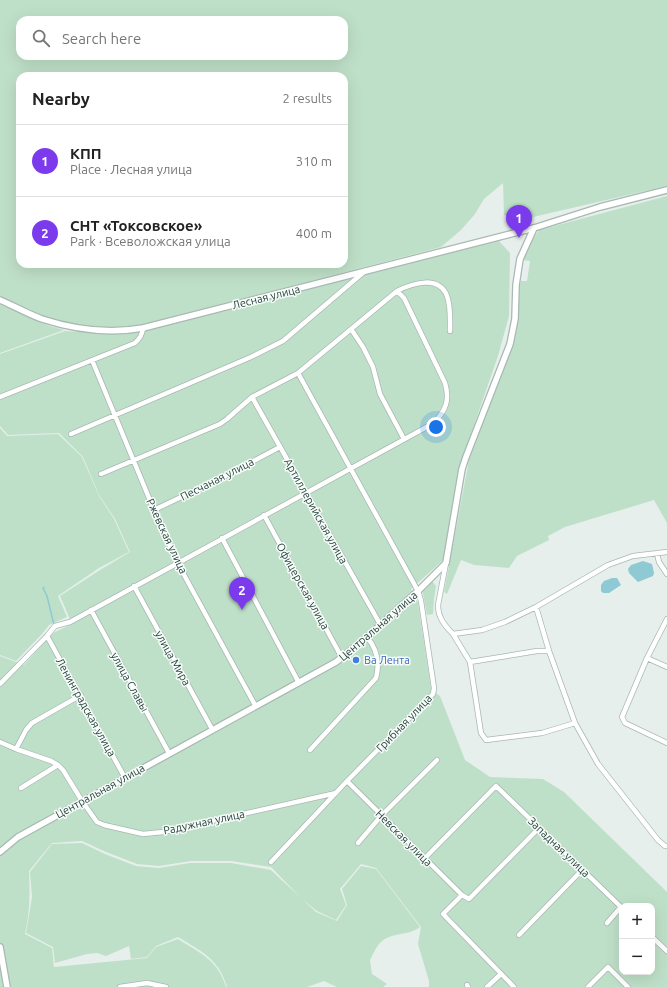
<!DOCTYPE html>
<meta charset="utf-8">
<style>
:root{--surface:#fff;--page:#f2f2f2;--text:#222;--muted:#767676;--line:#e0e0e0;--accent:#7c3aed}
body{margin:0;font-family:Ubuntu,sans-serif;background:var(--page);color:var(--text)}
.controls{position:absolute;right:12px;bottom:12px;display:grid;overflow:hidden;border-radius:8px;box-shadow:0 4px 16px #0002}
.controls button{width:36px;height:36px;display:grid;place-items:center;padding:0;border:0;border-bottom:1px solid var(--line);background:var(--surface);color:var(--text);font:20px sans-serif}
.you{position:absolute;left:436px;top:427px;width:14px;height:14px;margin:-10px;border:3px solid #fff;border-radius:50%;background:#1a73e8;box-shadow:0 0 0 6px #1a73e833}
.badge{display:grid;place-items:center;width:26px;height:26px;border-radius:50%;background:var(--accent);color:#fff;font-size:13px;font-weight:700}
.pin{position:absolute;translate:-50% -33px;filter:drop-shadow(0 1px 2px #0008)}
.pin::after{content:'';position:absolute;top:21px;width:14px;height:12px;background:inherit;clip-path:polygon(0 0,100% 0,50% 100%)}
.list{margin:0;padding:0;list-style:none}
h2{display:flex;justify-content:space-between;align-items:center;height:52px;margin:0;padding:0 16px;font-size:17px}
h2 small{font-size:13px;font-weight:400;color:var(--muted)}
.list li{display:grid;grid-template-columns:26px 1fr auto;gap:12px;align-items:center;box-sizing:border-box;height:72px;padding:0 16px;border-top:1px solid var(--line)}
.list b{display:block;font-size:15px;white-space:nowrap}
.list p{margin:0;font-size:13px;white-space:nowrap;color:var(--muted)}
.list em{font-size:13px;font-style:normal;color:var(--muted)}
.icon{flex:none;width:22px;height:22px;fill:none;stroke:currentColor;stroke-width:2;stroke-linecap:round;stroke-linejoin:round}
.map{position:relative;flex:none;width:667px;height:987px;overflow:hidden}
.search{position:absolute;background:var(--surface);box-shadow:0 4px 16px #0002;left:16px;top:16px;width:332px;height:44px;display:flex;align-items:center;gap:10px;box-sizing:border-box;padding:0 14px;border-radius:12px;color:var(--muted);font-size:15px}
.panel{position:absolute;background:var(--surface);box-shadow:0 4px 16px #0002;left:16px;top:72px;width:332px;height:196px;border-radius:12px}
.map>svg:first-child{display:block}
.green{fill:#bfe0c8;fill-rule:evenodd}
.water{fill:#8ec9d4}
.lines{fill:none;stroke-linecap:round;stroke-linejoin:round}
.stream{stroke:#8ec9d4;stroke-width:1.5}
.minor-casing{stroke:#a8b8b2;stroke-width:6}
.tertiary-casing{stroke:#a8b8b2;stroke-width:8}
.minor{stroke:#fff;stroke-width:4.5}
.tertiary{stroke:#fff;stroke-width:5.5}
.shop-dot{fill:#3f7fe0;stroke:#f7fbf9;stroke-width:1.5}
.labels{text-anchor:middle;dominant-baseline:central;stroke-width:3;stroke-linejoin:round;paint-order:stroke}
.street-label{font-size:11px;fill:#24423a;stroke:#f7fbf9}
.shop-label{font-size:11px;fill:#366cbe;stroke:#f7fbf9;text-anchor:start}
</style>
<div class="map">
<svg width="667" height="987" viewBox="0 0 667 987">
<rect width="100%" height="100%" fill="#e6efeb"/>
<path class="green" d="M0 0H667V186L520 220 504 215 503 183 484 199 475 214 461 230 441 247 144 325C109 330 75 328 42 316 28 310 14 303 0 296ZM20 20H344V56H20ZM20 76H344V264H20Z
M667 196V523L654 500 565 527 548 536 549 540 517 556 509 568 474 565 461 560 447 594 444 592 469 460 513 343 519 319 518 292 521 281H527L530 261 522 260 526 249 539 230Z
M498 240 510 253 509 316 498 356 463 457 446 554 442 561 411 589 418 603 431 689 440 696 465 760 490 777 543 779 564 792 667 892V987H429V981L418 944 421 927 376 868 361 864 340 889 346 905 336 920 317 911 302 899 271 867 231 861H191L159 866 137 864 106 852 82 841 52 843 29 871C30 894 30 911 25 934L52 948 54 967 147 958 156 947 178 939C200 953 218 960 226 987H0V656L24 665 53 633 72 624 60 596 100 570 130 552 115 519 99 495 83 457 59 433 8 435 0 426V354L65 331 119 334 145 330ZM622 906H652V972H622Z
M0 303 47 325 64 330 0 353Z
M0 428 7 436 58 434 82 457 99 496 114 519 129 552 99 568 58 596 67 617 49 625 42 634 16 661 0 655Z
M432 581 436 586 434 599 433 614 427 615 422 589Z
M82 843 105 854 136 866 159 868 190 863H231L271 870 316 912 337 921 347 905 342 889 361 866 376 869 420 927C409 936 393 932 382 941 377 945 373 954 370 960L372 974 387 984 383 987H337L324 981 307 987H227C219 959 201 951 178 937L156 946 147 957 131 959 129 946 106 956 97 953 87 954 55 963 53 947 26 933 32 897 30 872 52 844Z"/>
<path class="water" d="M643 561 652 564 654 573 653 576 638 582 629 573 628 569 631 565Z
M612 578H617L621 585 609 593H603L601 591V585L604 581Z"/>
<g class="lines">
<path class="stream" d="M44 587 43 588 47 596 54 625"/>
<defs>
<path id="minor" d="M397 291C413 283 439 275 447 296 451 307 450 320 450 331
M351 329 363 347 373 367 380 394 404 439
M92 360 154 510 177 562 255 705
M0 397 135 343C140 338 142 335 143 328
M252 397 380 624
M71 434 251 357 283 341 365 271
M154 510 225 476 280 447
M264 515 342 658
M222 538 299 683
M657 553 659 562 667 574
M446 563 438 605C438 617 444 625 453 634L482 630 505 622 536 607 608 565 633 556 667 552
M134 586 212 729
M536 607 549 651 575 723 598 764 658 840 665 846H667
M91 610 169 753
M667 619 647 658 622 717 625 723 667 743
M453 634 470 662 537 651H549
M47 636 125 778
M647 658 667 667
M470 662 481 733 486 740 542 733 575 723
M0 684 47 636 55 626 70 622 434 423C446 410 450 400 445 383L404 298 397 291 298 373 252 397 227 419 220 424 101 474
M0 742 16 749 51 761 58 765 63 770 82 801 97 822 104 825 143 834 163 832 336 793
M16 749 26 730 32 723 81 695
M310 750 376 678C380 663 377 649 367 637
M347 781 462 895 469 899 539 828
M21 788 58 765
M358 843 381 816 437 760
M425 858 496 786 622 908
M271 862 347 781 429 698 433 694 434 688 421 601 418 591 298 373
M462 895 443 914 514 987
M607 923 621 907
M519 935 582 870
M652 937 667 951
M467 985 468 987
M120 987 147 983 166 987
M487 987 501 974
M588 987 608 967 628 987"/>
<path id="tertiary" d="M0 300C14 306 28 314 42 319 76 330 109 334 143 328L534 228 600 207 667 190
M0 852 18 837 336 662 367 637 418 591 446 563 462 469 466 457 510 344 515 319 516 285 520 259 534 228
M0 947 7 987"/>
</defs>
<use href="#minor" class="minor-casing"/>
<use href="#tertiary" class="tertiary-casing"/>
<use href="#minor" class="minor"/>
<use href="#tertiary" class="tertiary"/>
</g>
<circle class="shop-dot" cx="356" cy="660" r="4"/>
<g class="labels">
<g class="street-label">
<text transform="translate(266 297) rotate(-14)">Лесная улица</text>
<text transform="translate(217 479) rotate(-27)">Песчаная улица</text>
<text transform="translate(316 511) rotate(61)">Артиллерийская улица</text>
<text transform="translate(167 536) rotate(65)">Ржевская улица</text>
<text transform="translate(303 586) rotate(61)">Офицерская улица</text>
<text transform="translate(378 626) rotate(-41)">Центральная улица</text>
<text transform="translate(173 658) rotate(61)">улица Мира</text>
<text transform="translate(130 682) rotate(61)">улица Славы</text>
<text transform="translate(86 707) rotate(61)">Ленинградская улица</text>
<text transform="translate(404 723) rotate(-46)">Грибная улица</text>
<text transform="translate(100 791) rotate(-29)">Центральная улица</text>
<text transform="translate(204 822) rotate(-12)">Радужная улица</text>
<text transform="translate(404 838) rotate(45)">Невская улица</text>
<text transform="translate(559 847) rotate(44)">Западная улица</text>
</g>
<g class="shop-label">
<text x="364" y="660">Ва Лента</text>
</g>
</g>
</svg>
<div class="controls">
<button>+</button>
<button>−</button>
</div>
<div class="you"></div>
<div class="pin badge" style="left:519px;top:238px">1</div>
<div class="pin badge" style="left:242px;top:610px">2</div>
<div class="search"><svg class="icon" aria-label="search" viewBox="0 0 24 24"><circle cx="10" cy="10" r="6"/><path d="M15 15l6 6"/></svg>Search here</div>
<section class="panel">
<h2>Nearby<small>2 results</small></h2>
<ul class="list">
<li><span class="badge">1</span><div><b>КПП</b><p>Place · Лесная улица</p></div><em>310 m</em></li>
<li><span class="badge">2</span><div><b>СНТ «Токсовское»</b><p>Park · Всеволожская улица</p></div><em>400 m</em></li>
</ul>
</section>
</div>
